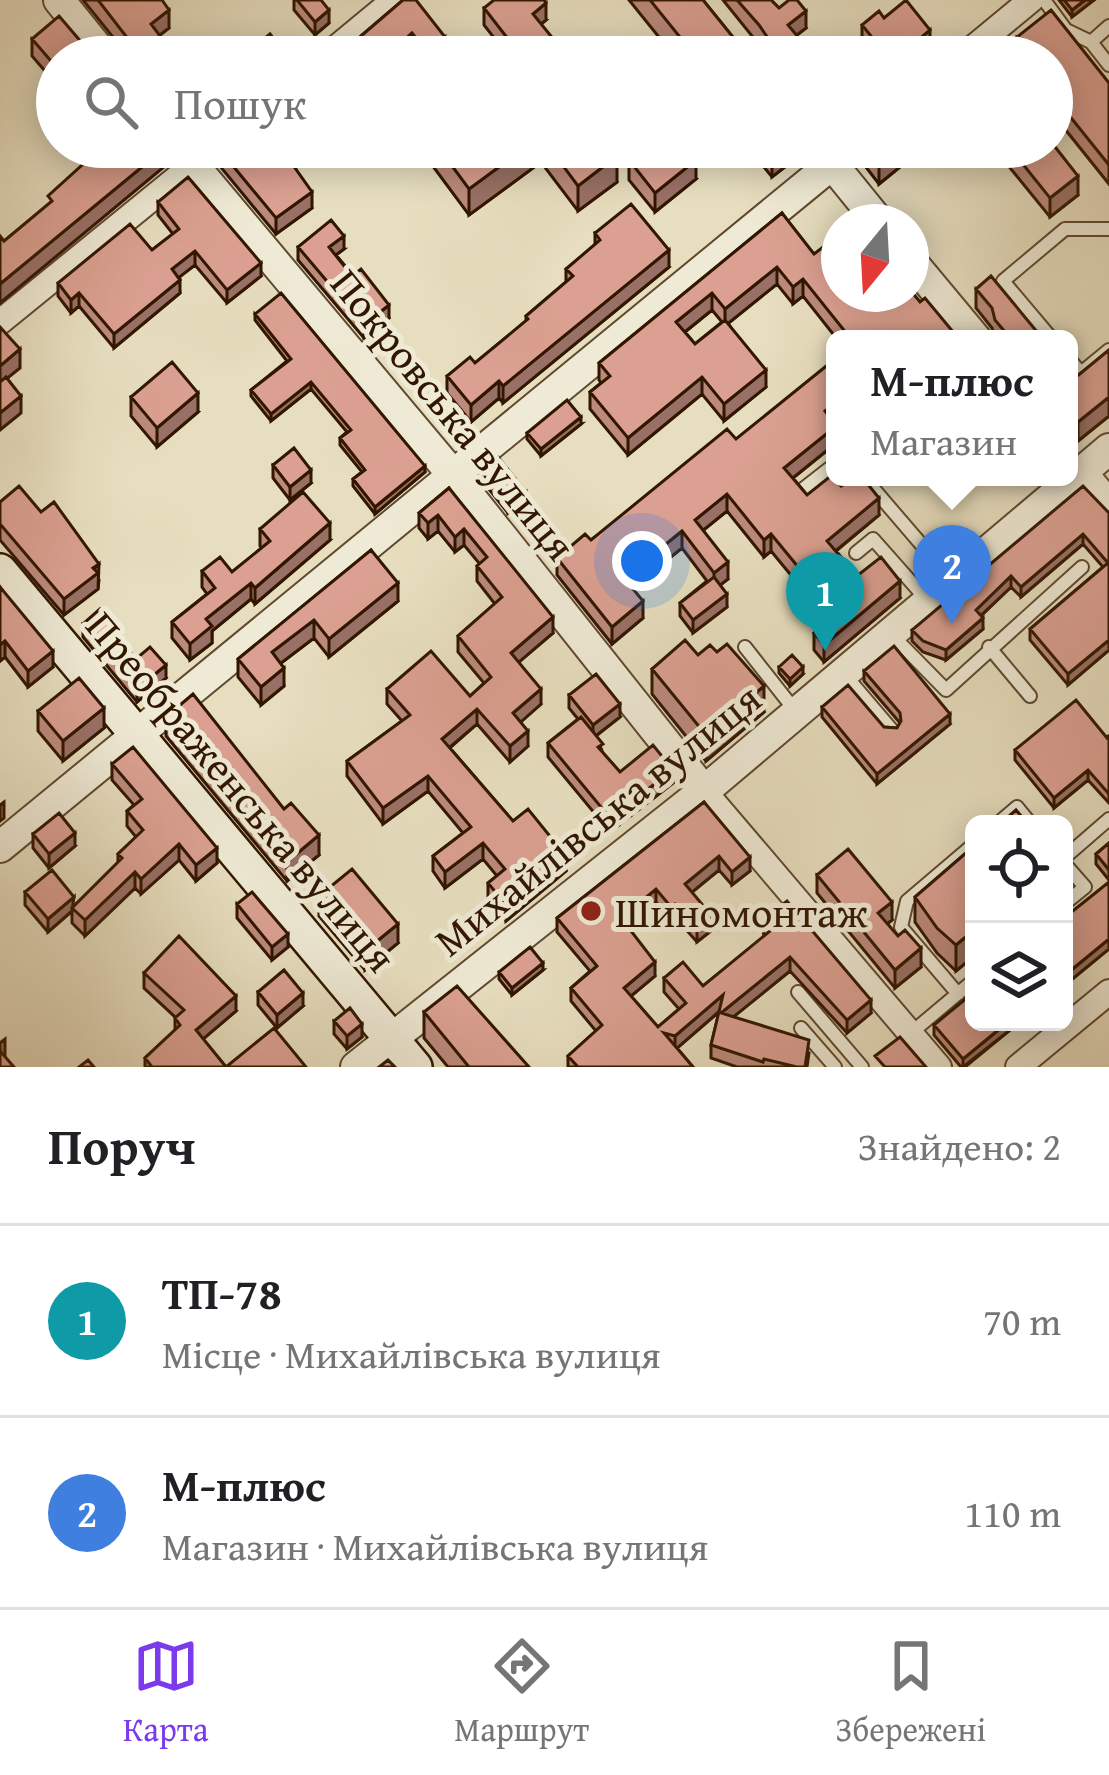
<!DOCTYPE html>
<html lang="uk">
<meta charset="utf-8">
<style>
:root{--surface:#fff;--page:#f2f2f2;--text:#202124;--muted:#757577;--line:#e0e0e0;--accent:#7c3aed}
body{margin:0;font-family:"Gentium Book Plus",serif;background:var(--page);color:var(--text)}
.controls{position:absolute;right:36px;bottom:36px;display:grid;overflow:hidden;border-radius:18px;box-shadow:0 6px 30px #0003}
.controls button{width:108px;height:108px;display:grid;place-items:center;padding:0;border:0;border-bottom:3px solid var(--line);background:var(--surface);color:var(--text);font:60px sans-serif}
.compass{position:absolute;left:821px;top:204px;width:108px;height:108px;border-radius:50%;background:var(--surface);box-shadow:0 6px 30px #0003;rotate:198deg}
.you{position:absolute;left:642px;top:561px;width:42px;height:42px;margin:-30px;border:9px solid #fff;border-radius:50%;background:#1a73e8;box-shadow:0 0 0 18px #1a73e833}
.badge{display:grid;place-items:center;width:78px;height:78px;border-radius:50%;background:var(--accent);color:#fff;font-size:39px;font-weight:700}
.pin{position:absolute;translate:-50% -99px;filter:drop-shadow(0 3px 6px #0008)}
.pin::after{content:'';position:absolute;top:63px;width:42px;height:36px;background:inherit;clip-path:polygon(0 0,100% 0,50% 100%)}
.popup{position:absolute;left:826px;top:330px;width:252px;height:156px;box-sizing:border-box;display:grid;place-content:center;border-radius:18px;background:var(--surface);filter:drop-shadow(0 3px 9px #0005);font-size:39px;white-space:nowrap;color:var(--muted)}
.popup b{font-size:45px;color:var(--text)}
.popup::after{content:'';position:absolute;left:50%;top:100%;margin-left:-24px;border:24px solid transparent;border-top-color:var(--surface)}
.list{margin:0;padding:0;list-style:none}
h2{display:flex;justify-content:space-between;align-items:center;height:156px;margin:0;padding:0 48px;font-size:51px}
h2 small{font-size:39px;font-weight:400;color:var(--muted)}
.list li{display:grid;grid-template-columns:78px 1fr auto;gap:36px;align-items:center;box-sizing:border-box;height:192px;padding:0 48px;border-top:3px solid var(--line)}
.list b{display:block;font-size:45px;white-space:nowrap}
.list p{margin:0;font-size:39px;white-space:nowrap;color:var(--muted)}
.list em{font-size:39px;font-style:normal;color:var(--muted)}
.icon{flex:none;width:66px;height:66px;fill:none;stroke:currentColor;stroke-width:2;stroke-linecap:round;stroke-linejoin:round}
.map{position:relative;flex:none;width:1109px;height:1067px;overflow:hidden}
.search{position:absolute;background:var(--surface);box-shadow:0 6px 30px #0003;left:36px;right:36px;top:36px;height:132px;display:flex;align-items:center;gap:30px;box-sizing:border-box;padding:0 42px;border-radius:66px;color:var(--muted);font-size:45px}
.sheet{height:540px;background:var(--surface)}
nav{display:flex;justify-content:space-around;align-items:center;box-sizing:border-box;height:168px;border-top:3px solid var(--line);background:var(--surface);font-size:33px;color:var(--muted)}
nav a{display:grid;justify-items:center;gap:6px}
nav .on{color:var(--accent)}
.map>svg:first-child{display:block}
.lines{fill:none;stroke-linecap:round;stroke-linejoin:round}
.service-casing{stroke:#5e4830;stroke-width:16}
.minor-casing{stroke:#5e4830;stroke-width:28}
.tertiary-casing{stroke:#5e4830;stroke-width:34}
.secondary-casing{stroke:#311600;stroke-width:38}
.service{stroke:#efead5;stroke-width:12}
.minor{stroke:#efead5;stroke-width:24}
.tertiary{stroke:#efead5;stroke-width:30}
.secondary{stroke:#efead5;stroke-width:33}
.wall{fill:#bc8a7d;stroke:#311600;stroke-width:3;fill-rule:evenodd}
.shaded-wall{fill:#997066;stroke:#311600;stroke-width:3}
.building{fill:#dba091;stroke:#311600;stroke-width:3}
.poi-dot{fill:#8f2418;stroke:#efead5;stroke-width:4.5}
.labels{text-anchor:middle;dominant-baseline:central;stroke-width:10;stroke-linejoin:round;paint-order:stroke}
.street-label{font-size:42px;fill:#311600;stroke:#efead5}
.poi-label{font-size:42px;fill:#311600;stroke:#efead5;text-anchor:start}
</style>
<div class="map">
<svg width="1109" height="1067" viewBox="0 0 1109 1067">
<rect width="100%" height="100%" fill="#e7debf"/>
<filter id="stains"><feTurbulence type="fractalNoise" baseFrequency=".00167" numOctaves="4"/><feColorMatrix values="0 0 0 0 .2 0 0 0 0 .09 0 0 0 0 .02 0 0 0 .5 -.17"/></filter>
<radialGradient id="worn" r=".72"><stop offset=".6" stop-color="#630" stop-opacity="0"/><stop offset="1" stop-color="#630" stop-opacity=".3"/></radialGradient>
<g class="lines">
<defs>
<path id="service" d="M1044 0 1066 30 1091 42 1109 65
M1091 42 1109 26
M1052 339 1003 281 1065 229H1109
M1069 359 1081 373 1109 350
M856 477 872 487 951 579
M803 489 835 464
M856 553 873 539 927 600
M891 634 946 690 1082 567
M745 647 797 713
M989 647 1030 696
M845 675 891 729
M997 824 1017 807 1031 824
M1064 858 1109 819
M1064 863 1085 887 1064 904
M798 992 862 1067
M958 994 901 927 907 901 974 844
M801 1028 835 1067
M911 1033 974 980"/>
<path id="minor" d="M325 57 394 0
M962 57 1031 0
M818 147 832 164 852 147
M0 322 215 147
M1083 470 1109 501
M704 791 939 1067
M1018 1067 1109 992"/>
<path id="tertiary" d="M59 0 105 57
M178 147 448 469 704 791
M911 261 976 339
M0 847 832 164 879 222
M356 1067 710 786 1109 449"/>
<path id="secondary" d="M0 571 415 1067"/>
</defs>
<use href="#service" class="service-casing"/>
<use href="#minor" class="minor-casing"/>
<use href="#tertiary" class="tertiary-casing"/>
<use href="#secondary" class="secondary-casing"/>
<use href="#service" class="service"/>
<use href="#minor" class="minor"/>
<use href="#tertiary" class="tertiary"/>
<use href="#secondary" class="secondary"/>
</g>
<path class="wall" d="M83 0H162L169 28 160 35 176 57H129Z
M294 0H321L329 23 315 35 294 10Z
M403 0 445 50 437 57H421L412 47 400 57H368L361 49V36Z
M629 0H703L749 57H675Z
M723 0H771L779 8 806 28 797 35 804 57H769Z
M1059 0H1094L1072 17Z
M484 8 546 20 541 24 559 57H509L484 25Z
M884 18 930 50 922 57H872L862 45V25Z
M1017 37 1109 83V184L1060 123 1052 130V57L1017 52Z
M32 39 57 57V85L32 56Z
M316 147V151L295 168 312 208 276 234 219 165V149Z
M432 147H610L617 182 578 211 541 162 469 215 432 165Z
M748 147H803V153L772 177Z
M862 147H922V149L879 184 862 162Z
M993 147H1052L1078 195 1050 217Z
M629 160 696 179 655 212 629 180Z
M158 202 261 276 227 303 195 265 178 277 180 293 114 348 79 306 71 313 58 296V283L152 250 173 234 158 215Z
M782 213 839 294 853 302H920L959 339H837L803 296 793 304 777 284 728 323 766 387 724 421 702 394 628 455 590 409V392L601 383 599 380V363ZM712 310 722 322 695 344 685 332Z
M595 233 669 267 503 403 499 398 471 422 447 393V376L475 363 526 321V316L566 282V269L595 245Z
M298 247 344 249 336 255 389 318 364 338 298 260Z
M976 289 1043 339H995L992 328 976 308Z
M255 314 425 472 375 514 353 486V479L362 472 340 445V438L347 432 311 389 271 421 251 396V390L287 361 255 320Z
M1109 350V416L1078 441 1069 430V371L1075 378Z
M131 397 198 412 157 447 131 416Z
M835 420 833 421 835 444 793 478 807 495 841 486 879 515 836 551 857 576 900 598 824 662 814 650V633L828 620 771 551 764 557 727 511 703 530 728 579 720 585 727 607 693 633 680 616V603L707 581 682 548 632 588 643 618 612 644 557 575V558L591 540 736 439Z
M581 424 541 456 527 439V433Z
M273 465 311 483 290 500 273 478Z
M480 471 526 498 508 513 480 478Z
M449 488 553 633 518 662 541 704 520 722 528 746 510 762 477 724 450 748 513 821 566 871 506 921 488 899V883L497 876 483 859 445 888 433 871V856L463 833 428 791 383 824 347 776V761L402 721 387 704V689L470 696 484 683 458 652V636L495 604 477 581V566L479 563 464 545 455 552 438 531 428 539 419 528V513Z
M0 502 99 580 98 589 64 615 0 540Z
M1109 513V650L1068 685 1030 640V629L1103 567 1083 544 1021 597 1011 587 981 616 983 629 946 660 923 652 912 641V630Z
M260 529 330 540 255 604 251 599 212 631V643L190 660 172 638V622L207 594 202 587V571L232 572 262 548 260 546Z
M371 550 398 601 329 657 314 638 281 663 284 686 261 705 238 677V659Z
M0 587 53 667 28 687 5 657 0 661Z
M83 624 118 639 136 659 166 678 137 702 83 637Z
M698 655 764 712 706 761 652 694V669Z
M779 667 803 674 790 686 779 673Z
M864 671 950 724 877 784 822 717V707L884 727 897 728 900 723 864 681Z
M569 695 620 717 596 736 603 753 620 772 673 783 610 832 548 757V743L578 719 569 708Z
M38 711 104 728 63 761 38 731Z
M166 717 319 855 287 881 166 736Z
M1109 736V803L1088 780 1054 808 1015 760V750Z
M112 764 217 863 196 881 179 860 141 894 135 888 85 936 72 923V911L48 932 25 905V892L74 906 118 863V854L136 837 127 826V811L134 805 112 780Z
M704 802 750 871 732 885 719 870 692 892 712 930 697 942 675 917 671 920 656 902 627 926 655 976 631 996 658 1027 679 1009 664 992V978L703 986 764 937 762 921 871 1013 847 1033 790 971 733 1017 809 1053 807 1067H737L711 1058V1045L719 1012 677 1048 693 1067H568V1056L596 1031 571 1001V988L590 971 557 932V918Z
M33 834 75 846 49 868 33 848Z
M1109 843V880L1096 864V854Z
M974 846V956L956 971 937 953 915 922V897Z
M817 875 892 920 887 924 921 967 895 988 817 893Z
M319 896 398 943 365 970 319 916Z
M237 904 288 947 272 960 237 918Z
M543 970 512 995 499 979V972Z
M144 973 236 1011 203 1039 226 1067H306H145V1058L175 1030V1017L144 988Z
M258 992 303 1006 277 1028 258 1005Z
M424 1012 529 1067H448L424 1038Z
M334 1021 362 1037 347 1049 334 1034Z
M974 1022H1020L965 1067H961L934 1035V1025Z"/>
<path class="shaded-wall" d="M1085 0H1094L1072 17V10Z
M546 3V20L533 31V14Z
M169 10V28L151 42V24Z
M329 10V23L315 35V22Z
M806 11V28L788 42V25Z
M930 30V50L922 57H898Z
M412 33V47L400 57H385Z
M445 37V50L437 57H427V52Z
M559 46V57H544Z
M1060 104V123L1052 130V110Z
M302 147H316V151L288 174V158Z
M526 147H541V162L469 215V189Z
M778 147H803V153L772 177V152Z
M900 147H922V149L879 184V164Z
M165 148V166L0 303V284Z
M617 156V182L578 211V186Z
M696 160V179L655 212V193Z
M1078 176V195L1050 217V198Z
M312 192V208L276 234V218Z
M344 236V249L329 260V247Z
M669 250V267L503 403V386Z
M195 251V265L172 283V269Z
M261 263V276L227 303V290Z
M777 267V284L725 326V309Z
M803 279V296L793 304V287Z
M180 280V293L114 348V334Z
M79 293V306L71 313V300Z
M712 293V310L676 339V322Z
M389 305V318L364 338V325Z
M20 349V368L0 384V366Z
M766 370V387L724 421V404Z
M702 377V394L628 455V438Z
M499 381V398L471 422V405Z
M311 382V389L271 421V414Z
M198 393V412L157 447V428Z
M21 396V413L0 430V413Z
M1109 397V416L1078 441V422Z
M835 403V420L825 428V411Z
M581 417V424L541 456V449Z
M835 427V444L784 485V468Z
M425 466V472L375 514V507Z
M311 470V483L290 500V487Z
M526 492V498L508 513V507Z
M727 494V511L695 537V520Z
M879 498V515L827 558V541Z
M438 515V531L428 539V523Z
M330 523V540L255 604V588Z
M464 529V545L455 552V537Z
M682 531V548L624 595V578Z
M771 534V551L764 557V540Z
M1083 534V544L1021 597V587Z
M728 562V579L714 590V573Z
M99 564 98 589 64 615V599Z
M1011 576V587L976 620V610Z
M900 581V598L824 662V645Z
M251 583V599L212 631V643L190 660V644L206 619Z
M398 583V601L329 657V639Z
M727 594V607L693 633V620Z
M643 601V618L612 644V627Z
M553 617V633L511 669V653Z
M983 618V629L946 660V650Z
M314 620V638L272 670V652Z
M1109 640V650L1068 685V674Z
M5 641V657L0 661V645Z
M53 651V667L28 687V671Z
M166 665V678L137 702V689Z
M803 667V674L790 686V679Z
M284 668V686L261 705V687Z
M764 686V712L706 761V735Z
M541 689V704L513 729V713Z
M620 704V717L593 738V725Z
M104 708V728L63 761V741Z
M477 709V724L442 754V739Z
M950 714V724L877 784V774Z
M528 731V746L510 762V746Z
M673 770V783L610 832V818Z
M1088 770V780L1054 808V798Z
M428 776V791L383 824V808Z
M4 802V818L0 821V805Z
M75 833V846L49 868V854Z
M319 835V855L287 881V862Z
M483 843V859L445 888V872Z
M179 844V860L141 894V879Z
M217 848V863L196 881V865Z
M566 856V871L506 921V905Z
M719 856V870L685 898V884Z
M750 857V871L732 885V872Z
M135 872V888L85 936V920Z
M656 889V902L621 931V918Z
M74 897 72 911 48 932V919Z
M892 902V920L878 931V913Z
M675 904V917L671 920V907Z
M712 916V930L697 942V929Z
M398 924V943L365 970V951Z
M974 930V956L956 971V945Z
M288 934V947L272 960V947Z
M1109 939V949L1064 986V976Z
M921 948V967L895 988V970Z
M790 957V971L721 1027V1013Z
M655 962V976L624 1002V988Z
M543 963V970L512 995V988Z
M303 993V1006L277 1028V1015Z
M723 995V1008L675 1050V1036Z
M236 996V1011L196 1045V1030Z
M871 1000V1013L847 1033V1020Z
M1008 1022H1020L963 1067V1059Z
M362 1024V1037L347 1049V1036Z
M5 1039V1057L0 1061V1043Z"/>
<path class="building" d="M98 0H162L169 10 151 24 176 57H142Z
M297 0H321L329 10 315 22Z
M403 0H416L445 37 427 52 412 33 385 57H379L361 36Z
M494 0H544L546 3 533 14 559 46 544 57H522L484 8Z
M650 0H703L749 57H696Z
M737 0H771L779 8 789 0H797L806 11 788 25 804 44 797 49 804 57H781L759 25Z
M906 0 930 30 898 57H888L862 25 879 11 884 18Z
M1064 0H1085L1072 10Z
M1051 10 1109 83V165L1060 104 1052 110V57H1010L1024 46 1017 37Z
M59 16 94 57H57V68L32 39Z
M270 34 285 53 279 57H242Z
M979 45 988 57H961Z
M1052 143 1078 176 1050 198 1009 147H1052Z
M102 147 114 159 130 147 165 148 0 284V236L4 241 52 201 48 196Z
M222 147H302L288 158 312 192 276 218 219 149Z
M438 147H526L469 189Z
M549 147H610L617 156 578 186Z
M645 147H686L696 160 655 193 629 160Z
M865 147H900L879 164Z
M188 177 261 263 227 290 195 251 172 269 180 280 114 334 79 293 71 300 58 283 130 224 152 250 179 229 158 202Z
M631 204 669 250 503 386 499 381 471 405 447 376 470 357 475 363 528 319 526 316 573 276 566 269 600 240 595 233Z
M782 213 814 254 831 241 839 252V274L833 278 839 285V294H846L853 302 863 294H911V291L920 302 925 298 959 339H936L933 336 929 339H851L803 279 793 287 777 267 725 309 712 293 676 322 695 344 725 320 766 370 724 404 702 377 628 438 590 392 610 376 599 363Z
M331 220 344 236 329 247 352 276 361 269 389 305 364 325 298 247Z
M991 276 1043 339H1011L995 320 992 308 976 289Z
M281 293 425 466 375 507 353 479 365 470 340 438 351 430 311 382 271 414 251 390 291 359 255 314Z
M0 327 20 349 0 366Z
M1109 350V397L1078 422 1069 410V371L1075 378Z
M835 359V403L825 411 835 424V427L784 468 807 495 832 475 841 486 857 477H862L879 498 827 541 857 576 881 557 900 581 824 645 814 633 836 613 771 534 764 540 727 494 695 520 728 562 714 573 682 531 624 578 643 601 612 627 557 558 585 534 591 540 727 429 736 439Z
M172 362 198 393 157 428 131 397Z
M6 377 21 396 0 413V382Z
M567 400 581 417 541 449 527 433Z
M294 448 311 470 290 487 273 465Z
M498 457 526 492 508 507 480 471Z
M19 486 41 512 54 502 99 564 93 568 98 573 64 599 0 524V502Z
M1083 486 1109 513V640L1068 674 1030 629 1108 563 1083 534 1021 587 1011 576 976 610 983 618 946 650 923 641 912 630Z
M449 488 553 617 511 653 541 689 513 713 528 731 510 746 477 709 442 739 513 821 528 809 566 856 506 905 488 883 505 869 483 843 445 872 433 856 471 827 428 776 383 808 347 761 410 715 387 689 431 651 470 696 491 677 458 636 502 597 477 566 487 557 464 529 455 537 438 515 428 523 419 513Z
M303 492 330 523 255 588 251 583 206 619 212 626 190 644 172 622 215 588 202 571 220 557 232 572 270 541 260 529Z
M371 550 398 583 329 639 314 620 272 652 284 668 261 687 238 659Z
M714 577 727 594 693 620 680 603Z
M0 587 53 651 28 671 5 641 0 645Z
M100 609 118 630 114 634 136 659 150 647 166 665 137 689 83 624Z
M685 640 698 655 710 645 717 652 727 644 764 686 706 735 652 669Z
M894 646 950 714 877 774 822 707 848 685 884 727 897 728 901 721 900 713 864 671Z
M792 655 803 667 790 679 779 667Z
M596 674 620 704 593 725 569 695Z
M79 678 104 708 63 741 38 711Z
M193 694 284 809 291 803 319 835 287 862 166 717Z
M1076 700 1107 738 1109 736V794L1088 770 1054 798 1015 750Z
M581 717 603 744 598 747 620 772 653 745 673 770 610 818 548 743Z
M133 747 217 848 196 865 179 844 141 879 135 872 85 920 72 908 122 858 118 854 143 830 127 811 142 799 112 764Z
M704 802 750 857 732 872 719 856 685 884 712 916 697 929 675 904 671 907 656 889 621 918 655 962 624 988 658 1027 686 1003 664 978 683 962 703 986 770 931 762 921 787 901 871 1000 847 1020 790 957 721 1013 809 1040 805 1067H797L764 1059 763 1062 711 1045 723 995 675 1036 664 1033 693 1067H578L568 1056 602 1025 571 988 597 966 557 918Z
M1016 810 1028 824H1000Z
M59 813 75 833 49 854 33 834Z
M1109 843V870L1096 854Z
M974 846V930L956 945 937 928 915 897Z
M848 849 892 902 878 913 898 936 905 930 921 948 895 970 817 875Z
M352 869 398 924 365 951 319 896Z
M52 870 74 897 48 919 25 892Z
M1109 882V939L1064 976V918Z
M252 892 288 934 272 947 237 904Z
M179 936 236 996 196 1030 226 1067 274 1028 306 1067H152L145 1058 180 1025 175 1018 184 1010 144 973Z
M530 947 543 963 512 988 499 972Z
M284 970 303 993 277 1015 258 992Z
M457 986 529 1067H469L424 1012Z
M974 992V1022H1008L963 1059 934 1025Z
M350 1008 362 1024 347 1036 334 1021Z
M900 1037 926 1067H885L875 1056Z
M0 1051 14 1067H0Z
M88 1060 94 1067H79Z
M388 1060 395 1067H379Z"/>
<circle class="poi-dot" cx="591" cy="911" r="12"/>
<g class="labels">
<g class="street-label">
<text transform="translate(454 414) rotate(51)">Покровська вулиця</text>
<text transform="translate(242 791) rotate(50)">Преображенська вулиця</text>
<text transform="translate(597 819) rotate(-39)">Михайлівська вулиця</text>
</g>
<g class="poi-label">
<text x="615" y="911">Шиномонтаж</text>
</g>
</g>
<rect width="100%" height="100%" filter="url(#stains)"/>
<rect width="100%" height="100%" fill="url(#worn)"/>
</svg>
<div class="controls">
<button><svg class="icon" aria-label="locate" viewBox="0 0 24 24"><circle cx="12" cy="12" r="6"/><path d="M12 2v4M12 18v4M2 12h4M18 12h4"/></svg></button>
<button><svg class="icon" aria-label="layers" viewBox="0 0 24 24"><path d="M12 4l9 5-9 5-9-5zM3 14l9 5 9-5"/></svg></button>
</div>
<svg class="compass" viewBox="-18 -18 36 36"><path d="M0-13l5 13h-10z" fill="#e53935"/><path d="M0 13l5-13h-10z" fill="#757577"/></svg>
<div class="you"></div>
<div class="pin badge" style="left:825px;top:651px;background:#0f9aa8">1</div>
<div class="pin badge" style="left:952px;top:624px;background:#3f7fe0">2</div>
<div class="popup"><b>М-плюс</b>Магазин</div>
<div class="search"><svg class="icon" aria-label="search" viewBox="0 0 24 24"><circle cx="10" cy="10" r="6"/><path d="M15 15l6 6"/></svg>Пошук</div>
</div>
<section class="sheet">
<h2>Поруч<small>Знайдено: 2</small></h2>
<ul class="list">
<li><span class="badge" style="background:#0f9aa8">1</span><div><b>ТП-78</b><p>Місце · Михайлівська вулиця</p></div><em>70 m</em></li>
<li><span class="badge" style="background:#3f7fe0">2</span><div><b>М-плюс</b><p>Магазин · Михайлівська вулиця</p></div><em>110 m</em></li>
</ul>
</section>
<nav>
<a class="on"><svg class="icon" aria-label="map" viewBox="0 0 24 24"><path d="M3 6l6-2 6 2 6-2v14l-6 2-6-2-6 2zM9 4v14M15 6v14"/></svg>Карта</a>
<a><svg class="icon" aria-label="directions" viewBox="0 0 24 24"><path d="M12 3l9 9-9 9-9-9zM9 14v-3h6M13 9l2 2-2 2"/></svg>Маршрут</a>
<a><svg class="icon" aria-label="saved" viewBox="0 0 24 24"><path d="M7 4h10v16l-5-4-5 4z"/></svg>Збережені</a>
</nav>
